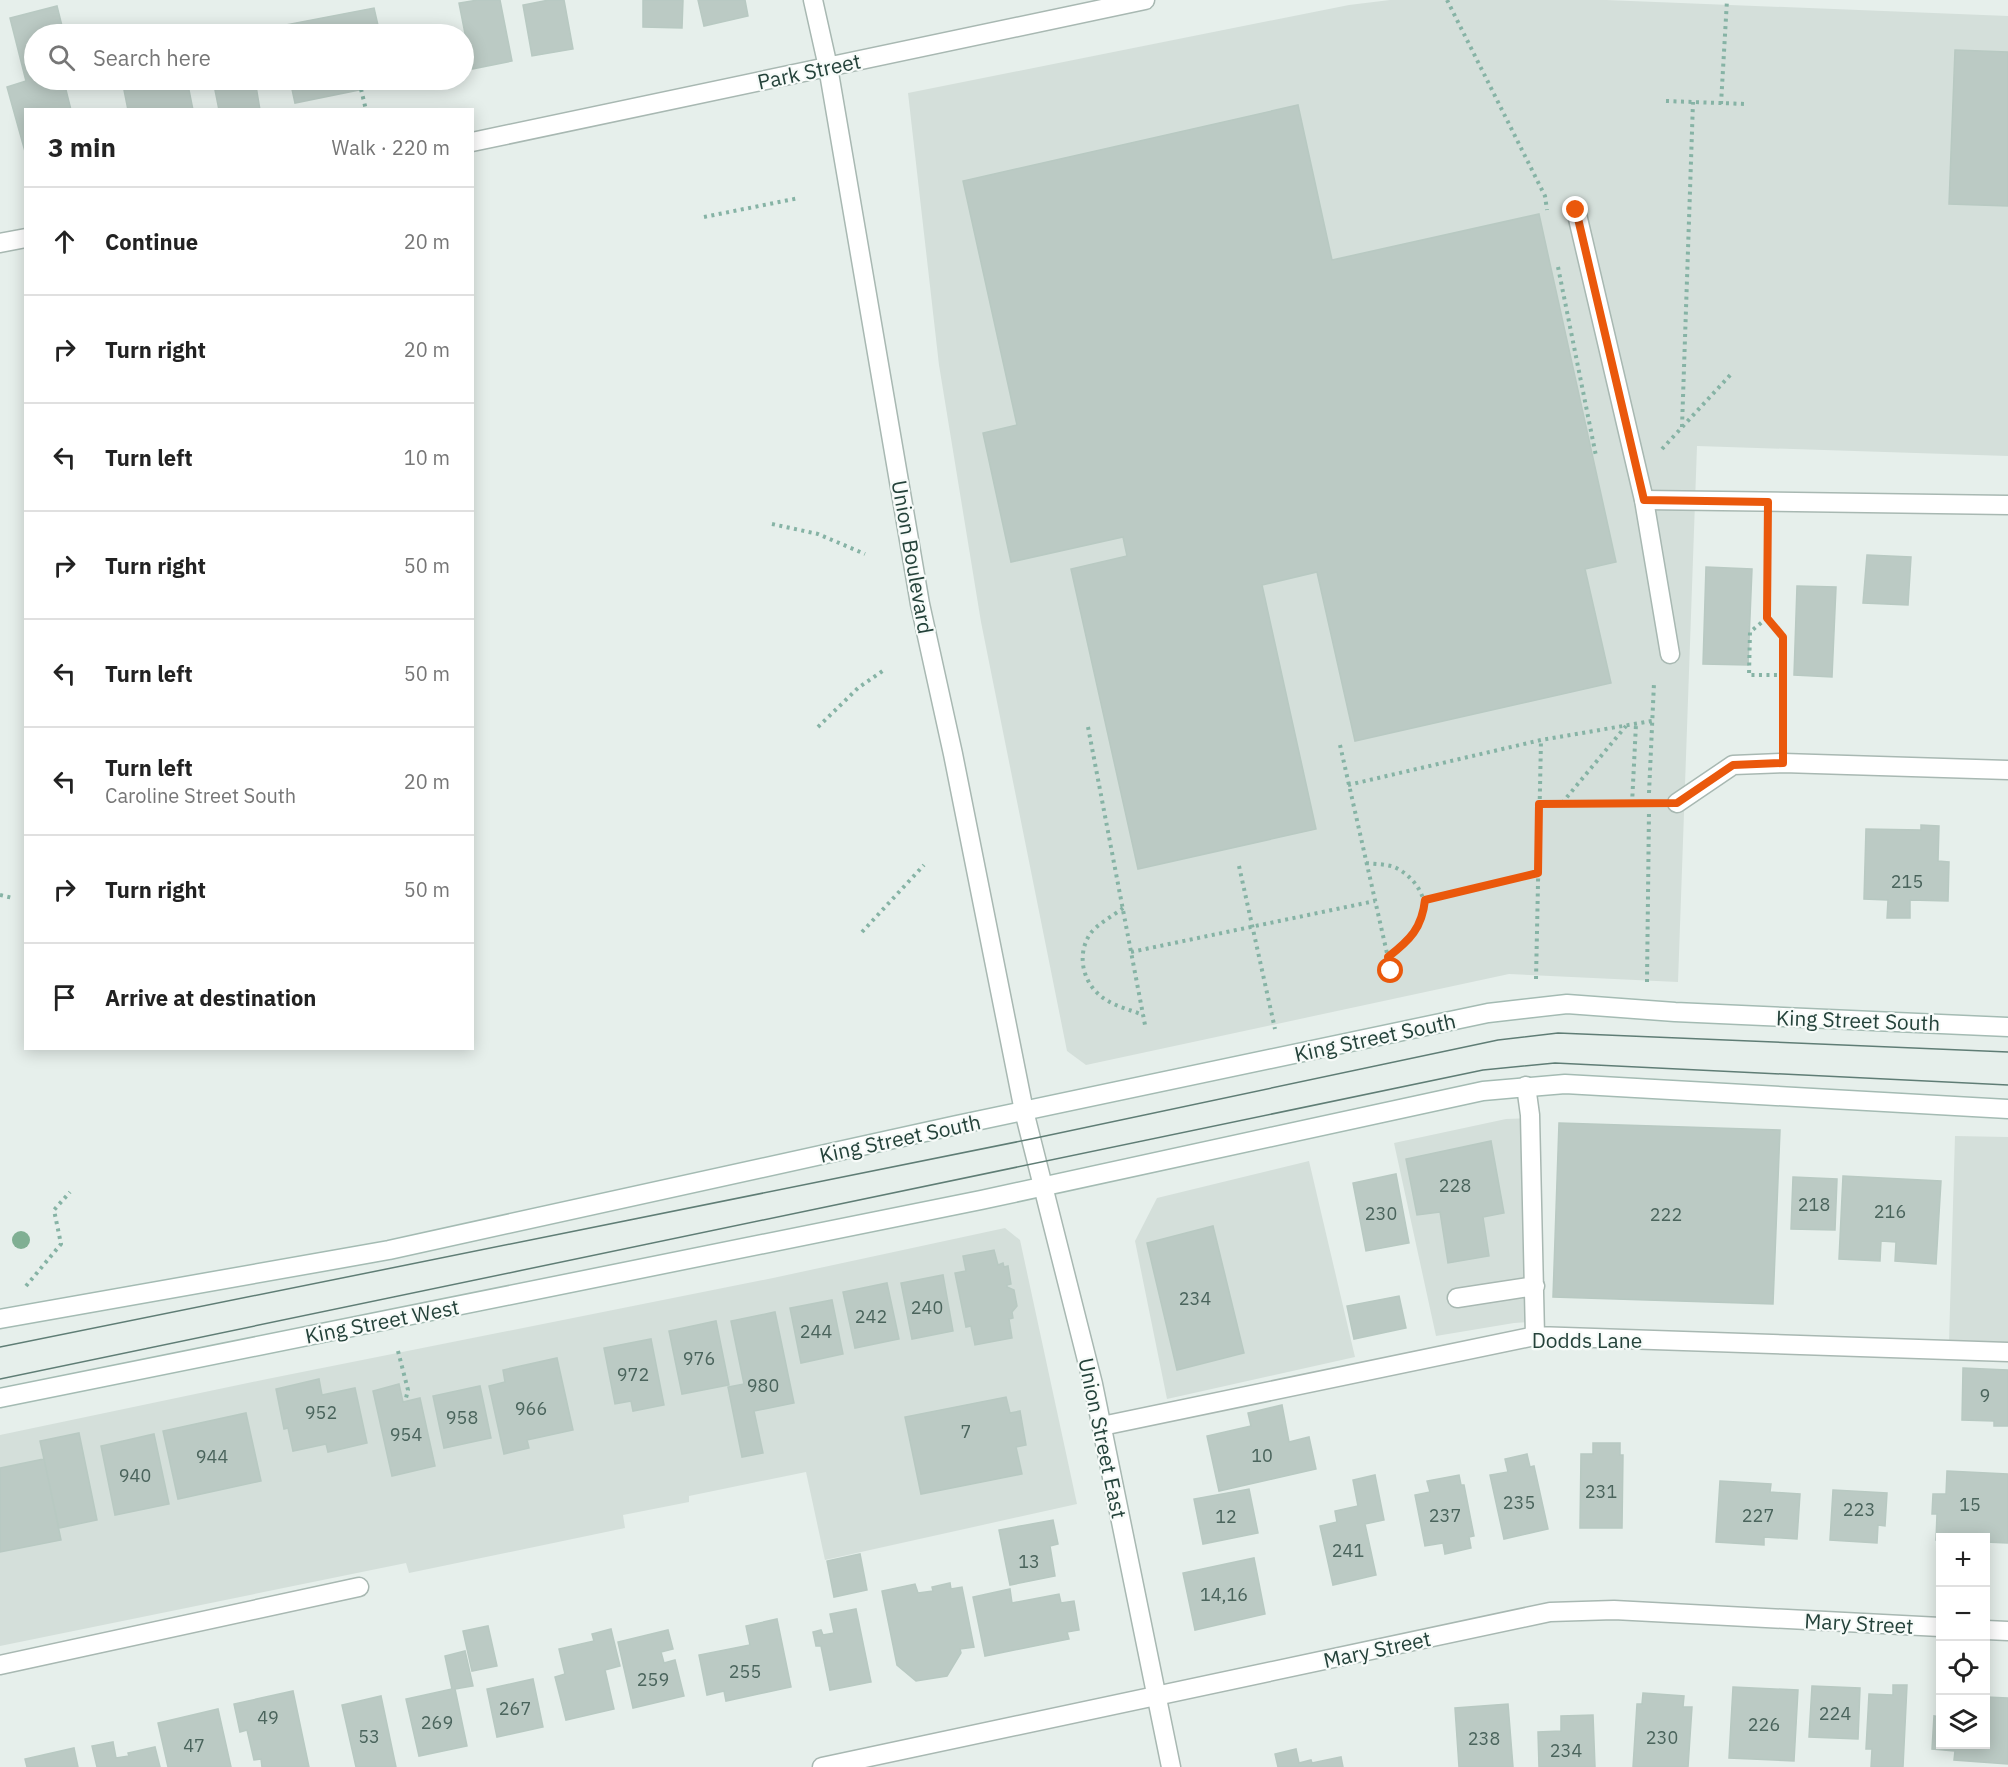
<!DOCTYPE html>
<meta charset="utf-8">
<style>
:root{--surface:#fff;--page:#f2f2f2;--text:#222;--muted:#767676;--line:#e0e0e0}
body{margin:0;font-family:"IBM Plex Sans",sans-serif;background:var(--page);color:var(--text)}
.controls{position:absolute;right:18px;bottom:18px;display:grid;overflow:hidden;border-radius:0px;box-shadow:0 3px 15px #0003}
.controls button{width:54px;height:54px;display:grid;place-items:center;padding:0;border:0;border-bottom:2px solid var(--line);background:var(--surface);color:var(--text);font:30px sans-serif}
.stop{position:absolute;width:18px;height:18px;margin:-14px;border:4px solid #ea580c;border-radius:50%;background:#fff}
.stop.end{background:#ea580c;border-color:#fff;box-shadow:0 2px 6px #0008}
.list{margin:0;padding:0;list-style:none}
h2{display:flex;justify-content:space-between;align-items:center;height:78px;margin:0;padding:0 24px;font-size:26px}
h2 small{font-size:20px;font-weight:400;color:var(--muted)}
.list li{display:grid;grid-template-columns:39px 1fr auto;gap:18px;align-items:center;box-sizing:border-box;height:108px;padding:0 24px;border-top:2px solid var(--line)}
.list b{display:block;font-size:22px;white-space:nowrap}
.list p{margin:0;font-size:20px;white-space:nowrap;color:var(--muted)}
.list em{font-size:20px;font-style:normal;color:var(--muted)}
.icon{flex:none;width:33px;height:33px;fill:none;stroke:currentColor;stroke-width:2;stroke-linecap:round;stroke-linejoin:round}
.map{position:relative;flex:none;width:2008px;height:1767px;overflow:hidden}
.search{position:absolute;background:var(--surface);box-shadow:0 3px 15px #0003;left:24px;top:24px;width:450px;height:66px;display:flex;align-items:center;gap:15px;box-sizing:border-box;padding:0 21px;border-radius:33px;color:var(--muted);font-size:22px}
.panel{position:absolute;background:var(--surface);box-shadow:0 3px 15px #0003;left:24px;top:108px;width:450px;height:942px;border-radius:0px}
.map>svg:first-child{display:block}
.built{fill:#d4dfda}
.building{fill:#bbcac4;stroke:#b8c9c2;stroke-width:1.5}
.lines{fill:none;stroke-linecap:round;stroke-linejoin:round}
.service-casing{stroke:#a8b8b2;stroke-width:21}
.minor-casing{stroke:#a8b8b2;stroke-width:21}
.tertiary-casing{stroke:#a8b8b2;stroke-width:21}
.secondary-casing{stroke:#a4bbb3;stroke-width:21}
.path{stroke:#86b3a5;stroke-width:4;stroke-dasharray:3 4.5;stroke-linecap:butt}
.service{stroke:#fff;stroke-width:18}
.minor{stroke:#fff;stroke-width:18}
.tertiary{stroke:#fff;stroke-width:18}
.secondary{stroke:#fff;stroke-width:18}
.tram{stroke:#5f7d75;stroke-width:1.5}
.tree{fill:#80af93}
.route{stroke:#ea580c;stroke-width:8}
.labels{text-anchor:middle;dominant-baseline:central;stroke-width:4.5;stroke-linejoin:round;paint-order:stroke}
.number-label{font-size:18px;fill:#4a645c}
.street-label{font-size:21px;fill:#24423a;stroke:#f7fbf9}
</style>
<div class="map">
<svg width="2008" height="1767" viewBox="0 0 2008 1767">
<rect width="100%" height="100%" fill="#e6efeb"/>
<path class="built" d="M1390 0H1606L2008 16V456L1697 446 1678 982 1509 974 1086 1065 1067 1051 981 622 939 365 908 93 1349 5Z
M1536 1118 1545 1321 1514 1323 1436 1336 1394 1143 1506 1119Z
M1955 1136 2008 1137V1344L1949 1342Z
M1309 1161 1355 1357 1167 1399 1135 1241 1157 1198Z
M1005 1228 1020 1240 1077 1504 825 1560 806 1472 689 1496V1502L623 1515 625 1528 409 1573 406 1563 0 1646V1435L272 1378 773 1278Z"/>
<path class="building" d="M478 0H500L512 61 472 69 459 3Z
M549 0H564L573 49 532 56 523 5Z
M643 0H683L682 28 643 27Z
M698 0H745L748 16 704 26Z
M57 6 64 34H34V80H73L64 82 71 110H26V155L7 87 26 81 10 18Z
M374 8 380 34H281L280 26Z
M1955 50 2008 52V206L1949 204Z
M122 80H187L193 110H128Z
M213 80H255L260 110H219Z
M290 80H388L389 84 295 103Z
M1298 105 1332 260 1539 214 1616 562 1585 569 1611 683 1355 741 1317 572 1262 585 1316 829 1138 869 1071 569 1127 556 1123 537 1011 562 983 433 1017 425 963 181Z
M1867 555 1911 557 1908 605 1863 603Z
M1706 567 1752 569 1748 665 1703 664Z
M1797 586 1836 587 1832 677 1794 675Z
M1921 825 1939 826 1938 861 1949 862 1948 901 1910 900V918H1887L1888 900 1864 899 1866 829 1921 830Z
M1559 1123 1780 1130 1773 1304 1553 1297Z
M1491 1141 1504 1213 1483 1217 1489 1256 1448 1263 1440 1212 1417 1215 1406 1159Z
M1396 1174 1409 1243 1366 1251 1353 1183Z
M1843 1176 1941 1181 1936 1264 1895 1261 1896 1242 1881 1241 1880 1261 1839 1259Z
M1793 1177 1837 1179 1835 1230 1791 1229Z
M1213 1226 1244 1353 1177 1370 1147 1243Z
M994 1250 998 1265 1003 1263 1004 1267 1008 1266 1011 1284 1007 1285V1287L1014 1290 1017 1306 1012 1312 1013 1318 1009 1319 1012 1338 975 1345 971 1326 966 1327 955 1273 966 1271 963 1256Z
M943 1275 953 1331 912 1339 901 1283Z
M887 1283 899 1339 855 1348 843 1292Z
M1399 1296 1406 1328 1354 1339 1347 1306Z
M832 1300 843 1354 801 1363 790 1308Z
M775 1312 794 1403 754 1411 763 1453 742 1457 728 1387 744 1384 731 1321Z
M716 1321 729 1385 682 1394 669 1331Z
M651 1339 664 1405 633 1411 631 1401 615 1404 604 1348Z
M557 1358 573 1430 527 1440 529 1448 504 1454 489 1386 505 1382 503 1370Z
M1963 1368 2008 1370V1426H1994V1421L1962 1420Z
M319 1379 322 1395 355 1388 367 1443 328 1452 326 1444 293 1451 288 1428 284 1429 276 1389Z
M399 1384 403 1402 420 1398 435 1466 392 1476 373 1391Z
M480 1386 491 1438 444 1448 433 1396Z
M1006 1397 1010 1413 1020 1411 1026 1445 1016 1447 1022 1474 921 1494 905 1417Z
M1282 1405 1289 1442 1309 1437 1316 1469 1219 1491 1207 1436 1251 1426 1248 1413Z
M246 1413 261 1481 178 1499 163 1431Z
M79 1433 97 1520 59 1528 40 1441Z
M154 1434 169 1504 115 1515 101 1446Z
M1593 1443H1620V1455H1623L1622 1528H1580L1581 1454H1593Z
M1527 1454 1530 1467 1534 1466 1548 1529 1504 1539 1490 1475 1508 1472 1505 1459Z
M44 1459 61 1540 0 1552V1468Z
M1947 1471 2008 1474V1543L1986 1542V1538H1940V1540H1936L1937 1514H1932L1933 1494H1946Z
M1375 1475 1384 1520 1365 1524 1376 1575 1333 1585 1320 1526 1337 1522 1335 1511 1358 1506 1353 1480Z
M1459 1475 1461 1485H1464L1474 1536 1469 1537 1471 1548 1445 1554 1443 1543 1425 1546 1415 1495 1430 1492 1427 1481Z
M1720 1481 1771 1484 1770 1492 1800 1494 1797 1539 1764 1537V1545L1716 1542Z
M1249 1489 1258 1533 1203 1544 1194 1499Z
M1833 1490 1887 1493 1885 1526 1878 1525 1877 1543 1830 1540Z
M1053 1520 1058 1544 1050 1546 1055 1576 1010 1585 999 1530Z
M860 1554 867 1590 834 1597 827 1561Z
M1254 1558 1265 1614 1195 1630 1183 1573Z
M950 1583 951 1589 962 1587 974 1647 960 1649 961 1653 947 1676 916 1681 897 1665 882 1591 915 1584 918 1593 933 1591 932 1587Z
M1010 1589 1012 1603 1059 1594 1061 1603 1074 1601 1079 1630 1067 1632 1069 1639 985 1656 973 1597Z
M856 1609 871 1682 830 1690 821 1646H816L813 1632 821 1630 823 1635 834 1633 830 1614Z
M777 1619 791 1687 726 1701 724 1691 707 1695 699 1655 750 1645 746 1626Z
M488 1626 497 1666 472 1671 463 1631Z
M611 1629 620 1666 605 1670 614 1709 566 1720 555 1677 565 1674 559 1649 594 1641 592 1634Z
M668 1630 673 1649 661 1652 664 1663 675 1660 684 1696 633 1708 618 1642Z
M465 1651 473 1686 455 1689 467 1746 419 1756 406 1699 452 1689 445 1656Z
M533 1679 543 1727 497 1737 487 1689Z
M1893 1685H1907L1903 1767H1871L1872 1749H1866L1869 1694 1893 1695Z
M1812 1686 1860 1688 1858 1739 1809 1737Z
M1733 1687 1798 1690 1794 1761 1729 1758Z
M293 1691 309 1767H262L261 1759 254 1760 247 1730 240 1732 234 1704Z
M1643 1693 1684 1696 1683 1707H1692L1688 1767H1633L1637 1704H1642Z
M381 1696 396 1767H356L342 1705Z
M1986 1697 2008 1698V1764L1954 1760 1955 1751 1932 1749 1934 1716 1940 1717V1744H1986Z
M1508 1704 1513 1767H1459L1455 1708Z
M218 1709 231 1767H168L158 1723Z
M1593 1715 1595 1767H1539L1538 1732 1561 1731V1716Z
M113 1742 116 1758 129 1756 128 1753 155 1747 160 1767H97L92 1746Z
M74 1748 78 1767H27L25 1759Z
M1296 1749 1299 1763 1311 1760 1312 1763 1341 1757 1343 1767H1278L1275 1754Z"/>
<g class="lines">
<defs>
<path id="service" d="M1576 210 1644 500 1670 654
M1677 803 1733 765 1783 763 2008 770
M1526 1086 1530 1115 1535 1336
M1457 1298 1535 1286
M1102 1426 1535 1336 2008 1352
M0 1665 359 1587"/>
<path id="minor" d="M1644 500 2008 505
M1986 1630 2008 1631
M822 1767 1550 1612 1614 1610 1940 1627"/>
<path id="tertiary" d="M813 0 828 67 920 604 953 754 1024 1111 1093 1384 1171 1767
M472 142 1145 0
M0 243 26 238"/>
<path id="secondary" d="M0 1319 389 1250 957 1125 1488 1013 1567 1004 1675 1012 2008 1027
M0 1398 981 1200 1483 1091 1565 1084 2008 1109"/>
</defs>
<use href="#service" class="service-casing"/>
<use href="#minor" class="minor-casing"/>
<use href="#tertiary" class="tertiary-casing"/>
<use href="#secondary" class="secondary-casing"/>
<path class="path" d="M1447 0 1545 196 1547 210
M361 89 366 110
M1666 101 1746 104
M1721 104 1727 0
M704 217 799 198
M1558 267 1596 456
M1682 427 1693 102
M1662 449 1733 372
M772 524 818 534 865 554
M1768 530 1767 618 1783 637V735
M1767 618 1750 632 1749 675H1783
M818 727 858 688 884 670
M1088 727 1145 1025
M1340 745 1391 971
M1348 785 1541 740 1652 721
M1649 793 1654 683
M1562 803 1626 726
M1540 804 1650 803
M1632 804 1636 724
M1366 863C1375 864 1385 864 1394 867 1413 875 1431 899 1422 919 1415 936 1401 946 1388 957
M1239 866 1275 1029
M0 895 13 898
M1425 900 1538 873
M1123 908C1113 916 1097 924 1090 934 1075 957 1084 988 1108 1001 1118 1007 1131 1010 1143 1015
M862 932 924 865
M1131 952 1375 901
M1536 979 1541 740
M1647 982 1649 810
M26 1286 61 1244 54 1210 70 1192
M398 1351 408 1390 406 1398"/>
<use href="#service" class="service"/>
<use href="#minor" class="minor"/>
<use href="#tertiary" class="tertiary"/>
<use href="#secondary" class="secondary"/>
<path class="tram" d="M0 1347 1031 1139 1498 1040 1558 1033 2008 1052
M0 1379 1483 1070 1555 1063 2008 1085"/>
</g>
<circle class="tree" cx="21" cy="1240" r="9"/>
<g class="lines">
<path class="route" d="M1391 971 1388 957C1410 940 1422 928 1425 900L1538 873 1539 804 1677 803 1733 765 1783 763V637L1767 618 1768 502 1644 500 1576 210"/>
</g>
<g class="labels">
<g class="number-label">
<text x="1907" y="881">215</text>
<text x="1455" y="1185">228</text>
<text x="1814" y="1204">218</text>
<text x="1890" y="1211">216</text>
<text x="1381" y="1213">230</text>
<text x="1666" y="1214">222</text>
<text x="1195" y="1298">234</text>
<text x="927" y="1307">240</text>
<text x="871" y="1316">242</text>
<text x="816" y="1331">244</text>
<text x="699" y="1358">976</text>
<text x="633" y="1374">972</text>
<text x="763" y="1385">980</text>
<text x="1985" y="1395">9</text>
<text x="531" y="1408">966</text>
<text x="321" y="1412">952</text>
<text x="462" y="1417">958</text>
<text x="966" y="1431">7</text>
<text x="406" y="1434">954</text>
<text x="1262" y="1455">10</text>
<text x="212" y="1456">944</text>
<text x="135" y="1475">940</text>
<text x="1601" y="1491">231</text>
<text x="1519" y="1502">235</text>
<text x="1970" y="1504">15</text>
<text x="1859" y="1509">223</text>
<text x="1445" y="1515">237</text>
<text x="1758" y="1515">227</text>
<text x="1226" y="1516">12</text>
<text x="1348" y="1550">241</text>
<text x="1029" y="1561">13</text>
<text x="1224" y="1594">14,16</text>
<text x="745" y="1671">255</text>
<text x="653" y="1679">259</text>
<text x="515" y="1708">267</text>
<text x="1835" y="1713">224</text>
<text x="268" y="1717">49</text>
<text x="437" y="1722">269</text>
<text x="1764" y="1724">226</text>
<text x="369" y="1736">53</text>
<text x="1662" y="1737">230</text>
<text x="1484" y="1738">238</text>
<text x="194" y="1745">47</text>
<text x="1566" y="1750">234</text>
</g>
<g class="street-label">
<text transform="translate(809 71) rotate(-12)">Park Street</text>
<text transform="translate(913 557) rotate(80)">Union Boulevard</text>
<text transform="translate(1858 1020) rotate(2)">King Street South</text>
<text transform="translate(1375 1037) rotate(-12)">King Street South</text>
<text transform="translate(900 1138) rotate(-12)">King Street South</text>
<text transform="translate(382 1321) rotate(-11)">King Street West</text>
<text x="1587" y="1340">Dodds Lane</text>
<text transform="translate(1103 1438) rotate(78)">Union Street East</text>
<text transform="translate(1859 1623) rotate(3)">Mary Street</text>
<text transform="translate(1377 1649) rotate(-12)">Mary Street</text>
</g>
</g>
</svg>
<div class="controls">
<button>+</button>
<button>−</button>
<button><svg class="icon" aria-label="locate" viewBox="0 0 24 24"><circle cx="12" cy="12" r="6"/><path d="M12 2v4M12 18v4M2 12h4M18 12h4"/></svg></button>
<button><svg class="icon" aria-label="layers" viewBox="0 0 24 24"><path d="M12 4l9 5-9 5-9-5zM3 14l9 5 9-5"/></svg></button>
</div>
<div class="stop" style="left:1391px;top:971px"></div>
<div class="stop end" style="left:1576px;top:210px"></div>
<div class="search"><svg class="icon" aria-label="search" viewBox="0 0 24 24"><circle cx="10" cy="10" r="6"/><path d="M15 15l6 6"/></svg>Search here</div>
<section class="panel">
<h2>3 min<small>Walk · 220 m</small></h2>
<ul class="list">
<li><svg class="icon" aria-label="ahead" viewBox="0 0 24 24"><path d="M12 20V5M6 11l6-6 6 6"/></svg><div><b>Continue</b></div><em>20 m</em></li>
<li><svg class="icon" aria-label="right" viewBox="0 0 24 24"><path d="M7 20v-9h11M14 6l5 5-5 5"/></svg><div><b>Turn right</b></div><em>20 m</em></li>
<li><svg class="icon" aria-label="left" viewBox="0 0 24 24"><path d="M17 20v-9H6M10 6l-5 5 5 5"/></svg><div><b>Turn left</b></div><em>10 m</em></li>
<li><svg class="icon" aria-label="right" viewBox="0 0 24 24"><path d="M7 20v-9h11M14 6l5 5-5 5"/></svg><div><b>Turn right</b></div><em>50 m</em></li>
<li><svg class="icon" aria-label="left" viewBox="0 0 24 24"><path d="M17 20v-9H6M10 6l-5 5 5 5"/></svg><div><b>Turn left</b></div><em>50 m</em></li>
<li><svg class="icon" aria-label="left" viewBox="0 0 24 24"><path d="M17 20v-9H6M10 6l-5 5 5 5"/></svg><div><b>Turn left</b><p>Caroline Street South</p></div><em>20 m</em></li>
<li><svg class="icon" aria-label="right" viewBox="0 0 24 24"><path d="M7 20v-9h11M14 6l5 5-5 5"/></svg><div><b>Turn right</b></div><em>50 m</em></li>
<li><svg class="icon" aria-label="arrive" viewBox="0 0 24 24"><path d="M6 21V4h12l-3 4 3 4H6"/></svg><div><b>Arrive at destination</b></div></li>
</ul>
</section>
</div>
